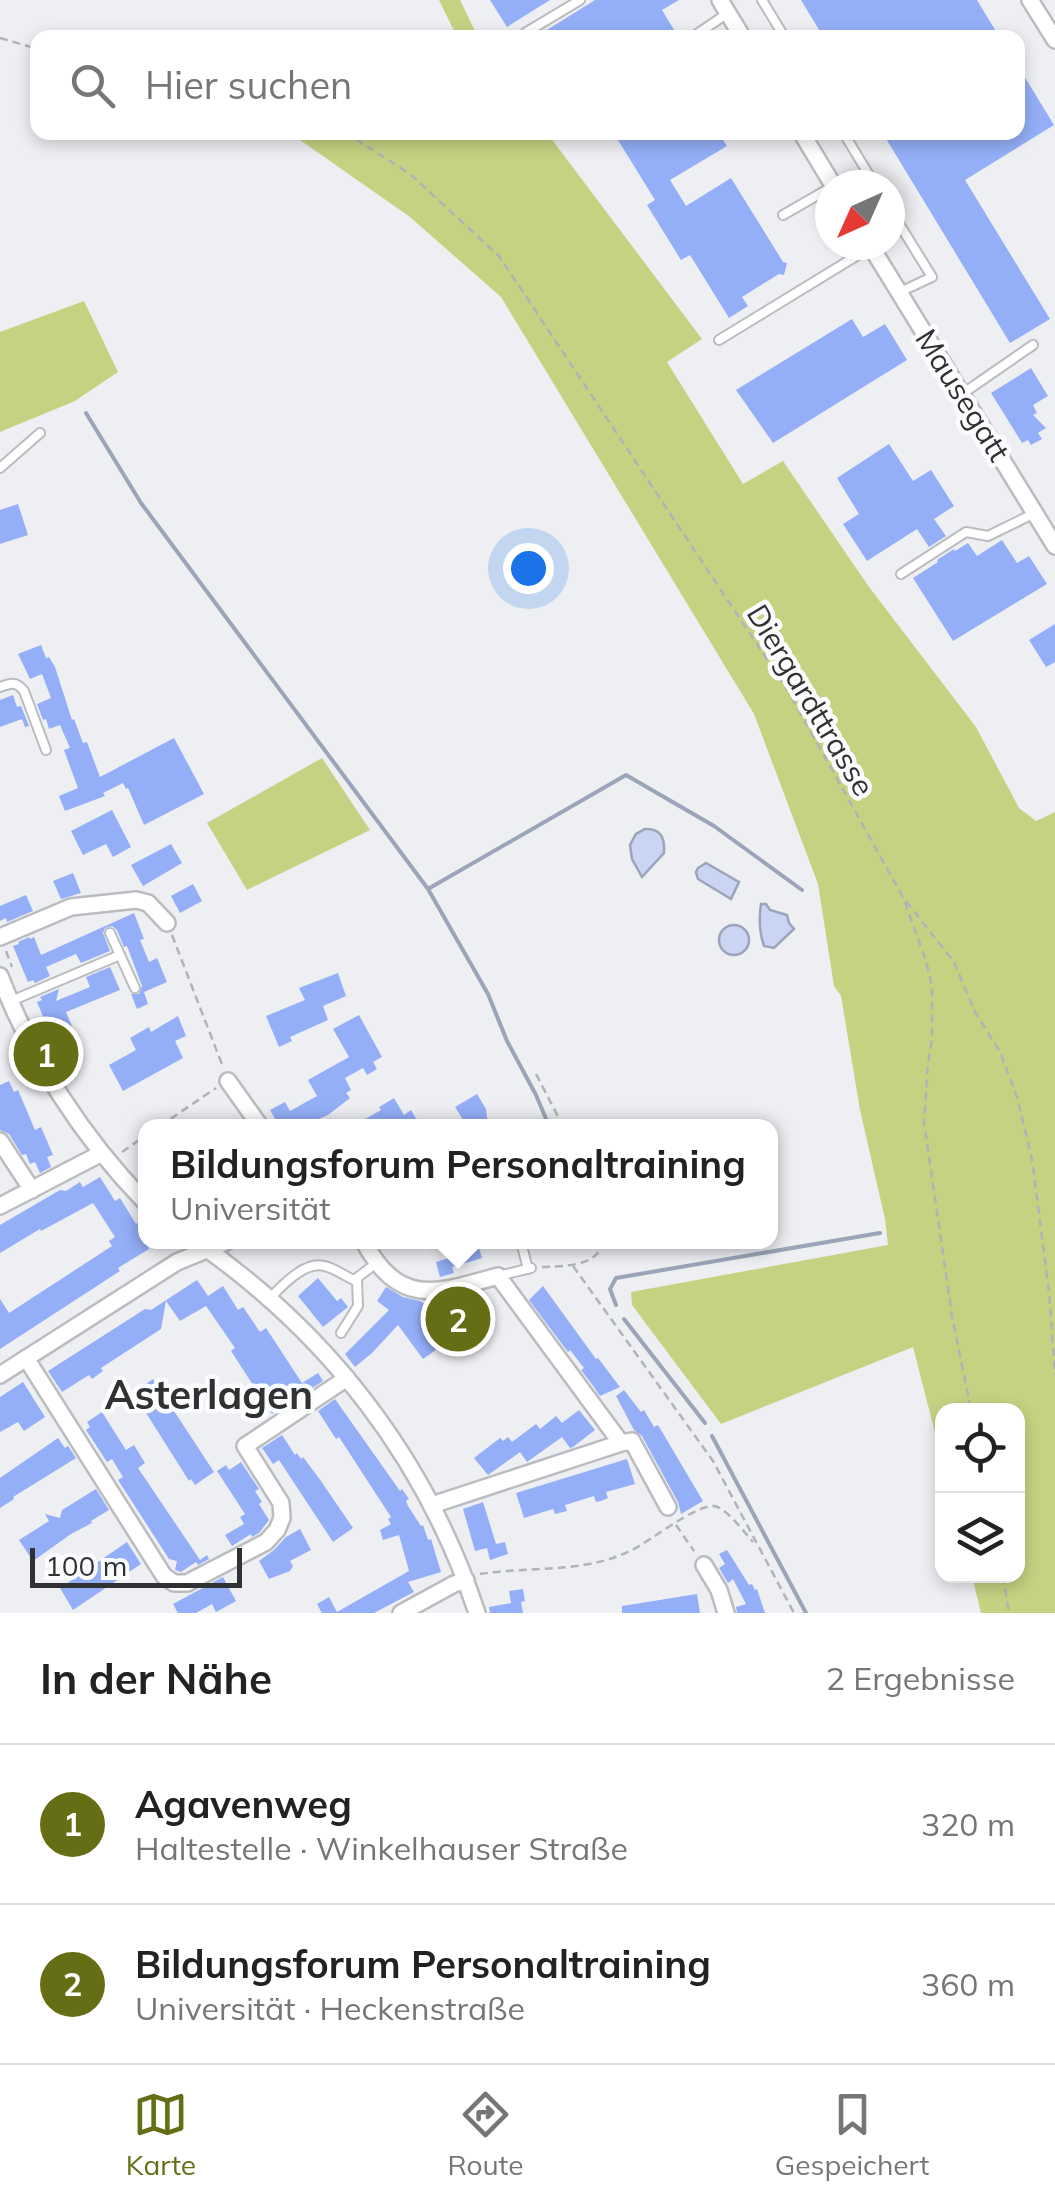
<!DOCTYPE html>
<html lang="de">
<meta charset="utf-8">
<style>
:root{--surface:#fff;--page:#f6f6f6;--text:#222;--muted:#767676;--line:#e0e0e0;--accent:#656e15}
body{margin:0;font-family:Mulish,sans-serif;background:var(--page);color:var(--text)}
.controls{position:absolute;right:30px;bottom:30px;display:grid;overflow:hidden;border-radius:20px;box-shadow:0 5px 15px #0003}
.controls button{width:90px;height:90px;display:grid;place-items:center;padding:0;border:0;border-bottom:2px solid var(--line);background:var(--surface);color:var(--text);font:50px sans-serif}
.compass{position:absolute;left:815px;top:170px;width:90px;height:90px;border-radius:50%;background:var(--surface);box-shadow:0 5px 15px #0003;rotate:225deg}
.scale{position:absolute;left:30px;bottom:25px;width:212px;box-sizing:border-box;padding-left:10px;border:5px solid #303132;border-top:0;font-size:28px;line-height:35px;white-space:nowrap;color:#303132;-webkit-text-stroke:8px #fbfcfe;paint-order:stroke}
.you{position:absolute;left:528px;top:568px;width:35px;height:35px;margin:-25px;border:8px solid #fff;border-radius:50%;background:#1a73e8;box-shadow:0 0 0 15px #1a73e833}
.badge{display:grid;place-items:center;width:65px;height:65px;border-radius:50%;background:var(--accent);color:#fff;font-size:32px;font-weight:700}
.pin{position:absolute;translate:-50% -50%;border:5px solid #fff;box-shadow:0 2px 10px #0006}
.popup{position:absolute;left:138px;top:1119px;width:640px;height:130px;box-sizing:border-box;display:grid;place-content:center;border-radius:20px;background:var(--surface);filter:drop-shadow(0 2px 8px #0005);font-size:32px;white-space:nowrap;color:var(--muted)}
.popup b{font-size:38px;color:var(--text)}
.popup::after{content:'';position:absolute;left:50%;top:100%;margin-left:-20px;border:20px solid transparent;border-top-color:var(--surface)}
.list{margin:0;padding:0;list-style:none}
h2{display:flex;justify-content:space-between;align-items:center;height:130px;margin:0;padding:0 40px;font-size:42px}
h2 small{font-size:32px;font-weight:400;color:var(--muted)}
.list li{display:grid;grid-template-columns:65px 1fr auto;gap:30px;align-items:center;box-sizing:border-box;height:160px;padding:0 40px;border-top:2px solid var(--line)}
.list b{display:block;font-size:38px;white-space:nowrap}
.list p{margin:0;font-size:32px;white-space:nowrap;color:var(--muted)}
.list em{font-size:32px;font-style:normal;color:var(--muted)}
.icon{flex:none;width:55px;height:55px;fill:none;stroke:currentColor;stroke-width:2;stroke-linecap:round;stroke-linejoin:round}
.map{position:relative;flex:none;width:1055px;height:1613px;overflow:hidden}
.search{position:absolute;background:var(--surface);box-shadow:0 5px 15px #0003;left:30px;right:30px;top:30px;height:110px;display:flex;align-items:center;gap:25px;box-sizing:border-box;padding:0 35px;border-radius:20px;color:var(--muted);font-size:38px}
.sheet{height:450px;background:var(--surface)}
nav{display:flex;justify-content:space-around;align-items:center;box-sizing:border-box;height:140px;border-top:2px solid var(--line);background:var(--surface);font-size:28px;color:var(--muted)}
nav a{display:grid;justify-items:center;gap:5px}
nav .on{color:var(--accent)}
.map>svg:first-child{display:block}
.grass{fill:#c6d282}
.water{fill:#c9d5f3;stroke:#9ba4b9;stroke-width:2.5}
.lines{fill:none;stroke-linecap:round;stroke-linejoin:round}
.stream{stroke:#9ba4b9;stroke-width:4}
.building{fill:#94aff8}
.service-casing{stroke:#babcc0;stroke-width:12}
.minor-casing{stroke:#babcc0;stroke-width:20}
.path{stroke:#b1b3b6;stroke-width:2.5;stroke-dasharray:8 5;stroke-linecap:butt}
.service{stroke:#fff;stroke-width:8}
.minor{stroke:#fff;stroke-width:15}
.labels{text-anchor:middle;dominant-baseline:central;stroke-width:9;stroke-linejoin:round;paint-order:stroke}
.street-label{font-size:30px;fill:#303132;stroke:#fbfcfe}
.district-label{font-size:40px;font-weight:bold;fill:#303132;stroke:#fbfcfe}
</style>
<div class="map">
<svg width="1055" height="1613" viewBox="0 0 1055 1613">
<rect width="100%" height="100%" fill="#edeff3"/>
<path class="grass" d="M439 0H460L478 37H457Z
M290 133H547L702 339 667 362 743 484 783 461 869 587 976 727 1019 808 1036 821 1055 812V1613H981L972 1576H1018V1410H942V1460L913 1347 721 1424 632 1305 631 1292 888 1245 885 1219 860 1110 841 996 834 986 818 884 754 714 501 297 410 217Z
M84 301 118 372 75 401 0 432V332Z
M322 758 370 830 247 890 207 823Z"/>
<path class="water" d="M645 829C661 828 665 838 664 853L642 877 632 859 630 845 636 834Z
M706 863 739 882 731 899 698 879 696 872 698 868Z
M761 904H766L770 910 787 915 789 923 794 929 774 948 764 946C759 932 759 918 761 904Z
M719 940a15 15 0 1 1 30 0a15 15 0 1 1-30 0Z"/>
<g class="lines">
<path class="stream" d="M86 413 141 503 428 889 488 994 507 1041 536 1095 549 1126
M428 889 626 775 714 826 802 890
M616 1305 610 1289 616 1278 880 1233
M624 1319 705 1423
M712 1436 806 1613"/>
</g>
<path class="building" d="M490 0H550L507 27Z
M595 0H679L662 10 679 38H534Z
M801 0H977L1000 38H824Z
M1018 66 1054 125 965 180 1050 319 1010 343 882 132H1018Z
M613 132H718L727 146 670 180 686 206 731 178 783 262 787 263 784 275 779 274 742 297 748 306 729 318 690 255 681 260 647 205 655 200Z
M852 319 863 337 885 324 907 360 773 443 736 390Z
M1031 368 1048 396 1033 405 1037 413 1033 415 1046 428 1038 433 1042 439 1031 445 1028 440 1022 443 991 393Z
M889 444 913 481 931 470 954 506 934 519 946 536 929 547 917 529 867 561 843 524 859 514 837 478Z
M18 504 28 535 0 544V510Z
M1002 540 1017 563 1029 556 1047 584 953 641 913 578 938 562 937 560 954 549 955 551 968 543 977 556Z
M1055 624V662L1046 667 1029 640Z
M41 645 46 658 49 657 55 667 72 720 74 719 83 743 87 742 100 777 174 738 204 794 144 825 128 788 126 789 123 783 103 793 105 796 65 811 59 796 78 788 64 750 70 748 60 725 49 729 46 719 43 720 37 704 51 698 42 674 30 679 18 654Z
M13 695 17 707 21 706 29 726 25 727 22 719 0 727V700Z
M112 810 131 847 113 857 106 844 83 855 71 831Z
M171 844 182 863 143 886 131 865Z
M73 873 81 893 61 899 53 881Z
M193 884 202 901 180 913 171 896Z
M26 895 33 911 7 922 6 918 0 921V906Z
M134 913 144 939 140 940 149 962 157 958 167 982 144 992 148 1004 137 1009 131 994H139L142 986 127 946 124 947 117 930 112 926 105 928 103 933 110 951 81 963 76 954 46 967 50 976 35 983 33 980 28 982 13 946 19 944 18 942 29 937 30 939 34 937 41 955Z
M110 967 120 990 66 1012 73 1029 68 1031 71 1037 59 1041 57 1036 52 1038 37 1002 42 1000 40 997 59 989 56 1001 90 987 86 977Z
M338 973 346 996 323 1006 328 1020 290 1037 292 1041 279 1047 266 1016 305 1000 299 988Z
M359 1015 382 1057 373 1062 377 1069 367 1075 363 1068 345 1078 351 1090 346 1093 350 1098 328 1115 303 1126H279L270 1110 285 1102 290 1111 317 1096 308 1080 349 1057 333 1029Z
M178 1016 186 1036 175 1041 183 1058 123 1091 109 1065 136 1050 130 1038 149 1027 151 1032Z
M9 1081 14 1092 18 1090 35 1130 41 1127 53 1155 47 1157 51 1167 40 1173 35 1162 30 1164 26 1154 22 1155 9 1134 0 1130V1085Z
M477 1094 486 1109 488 1126H467L455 1107Z
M394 1098 404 1115 411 1110 418 1122 411 1126H353L381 1110 379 1107Z
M100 1177 115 1201 120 1198 136 1224 146 1218V1243L149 1249 118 1268 120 1271 0 1349V1299L9 1313 112 1246 109 1241 115 1237 93 1203 41 1231 40 1229 0 1253V1225L60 1190 66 1191 80 1182 83 1187Z
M453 1242H477L482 1258 452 1267 454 1273 440 1277 436 1262 449 1258 445 1244Z
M318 1278 337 1301 341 1298 348 1307 323 1327 298 1296Z
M197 1280 208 1296 223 1286 238 1310 243 1307 260 1332 266 1328 302 1383 318 1373 323 1381 272 1414 231 1351 235 1348 206 1306 180 1321 166 1301 161 1329 101 1368 103 1371 92 1379 89 1375 62 1392 48 1371 145 1309 151 1310Z
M543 1286 596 1359 598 1358 620 1387 600 1396 594 1387 581 1370 584 1368 570 1350 568 1352 529 1300Z
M386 1287 403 1297 420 1301 435 1311 456 1299 477 1329 460 1340 457 1335 423 1359 398 1325 372 1353 355 1367 345 1354 389 1310 377 1301Z
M153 1379 214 1472 195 1485 191 1479 189 1481 136 1397 146 1391 143 1386Z
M23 1382 45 1417 24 1431 18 1422 0 1432V1397Z
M624 1390 641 1412 644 1410 654 1427 658 1425 703 1501 681 1514 678 1502 642 1436 634 1430 616 1396Z
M335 1399 400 1491 402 1489 409 1499 406 1501 408 1506 421 1526 423 1525 428 1540 431 1539 441 1572 408 1582 414 1592 374 1613H322L317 1604 329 1597 337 1612 409 1571 399 1535 383 1540 380 1530 391 1524 388 1519 391 1517 339 1437 336 1439 318 1411Z
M579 1410 595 1430 573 1447 570 1448 562 1437 527 1462 520 1452 488 1475 474 1458 500 1438 503 1441 508 1437 512 1442 536 1424 540 1429 556 1416 562 1423Z
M102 1412 126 1450 134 1445 145 1463 138 1468 200 1560 207 1555 209 1559 198 1565 196 1562 181 1572 175 1570 177 1561 169 1559 118 1480 123 1477 112 1459 107 1462 86 1430 90 1427 87 1422Z
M282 1435 295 1455 297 1453 301 1459 303 1457 321 1481 353 1528 333 1542 279 1460 273 1464 262 1448Z
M58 1438 65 1448 68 1446 76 1458 13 1497 14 1499 0 1508V1478Z
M627 1459 635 1484 606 1492 608 1498 601 1501 596 1502 594 1496 565 1505 567 1511 555 1514 553 1509 524 1518 516 1493Z
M241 1462 259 1489 255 1491 262 1502 259 1504 269 1520 259 1533 252 1537 251 1534 232 1546 225 1535 244 1524 240 1517 245 1514 217 1471 226 1465 229 1470Z
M96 1489 109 1510 91 1521 92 1523 71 1534 33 1561 19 1540 49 1521 45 1514 60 1518 62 1510Z
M483 1502 496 1544 505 1542 508 1554 490 1560 487 1548 475 1551 463 1509Z
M300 1529 311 1550 290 1561 293 1566 290 1571 269 1579 259 1561 274 1550 286 1537Z
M127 1542 141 1564 73 1610 60 1588Z
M727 1550 749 1585 752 1584 755 1590 757 1589 765 1613H737L736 1607 746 1604 733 1579 728 1583 719 1568 725 1564 719 1554Z
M223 1577 236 1601 216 1612 212 1604 196 1613H178L173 1604Z
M523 1589 525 1601 521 1602 523 1613H490L489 1607 511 1603 509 1591Z
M697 1594 700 1613H622V1606Z"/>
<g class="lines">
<defs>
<path id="service" d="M762 0 785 38
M525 33 580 0
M691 38 728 13
M843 132 875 185
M890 209 932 277 900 292
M783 215 830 188
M719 340 871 247
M962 394 1033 345
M0 468 40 433
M901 574 966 532 988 536 1035 513
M0 687C11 683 16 681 24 691L46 750
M110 933 135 988
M11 1001 120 955
M521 1242 528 1269
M498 1276 531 1268
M269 1299C282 1286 304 1261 324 1266 335 1268 344 1276 354 1280L378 1262
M341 1333 358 1306 357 1280"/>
<path id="minor" d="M720 0 743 38
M1030 0 1055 40
M801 132 833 185
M870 245 1055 546
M0 937 71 907 136 900 148 903 167 923
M0 976C32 1060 83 1138 145 1202
M228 1081 260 1126
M0 1141 32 1190
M0 1206 102 1153
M197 1242C329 1334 426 1459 477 1613
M364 1242C400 1308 437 1293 498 1276L621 1443 432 1505
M26 1358 164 1576 174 1583H187L266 1542 277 1530 282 1518 281 1503 245 1446 347 1378
M0 1375 177 1262 226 1242
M621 1443 632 1441 668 1507
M704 1565 719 1590 726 1613
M401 1613 454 1584 466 1580"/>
</defs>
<use href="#service" class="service-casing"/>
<use href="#minor" class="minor-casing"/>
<path class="path" d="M0 38 38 49
M345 132 410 174 499 256 788 691 903 897 926 961 932 986V1039L928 1064 924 1122 952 1316 971 1410
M906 901 954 962 975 1012 1000 1052 1017 1097 1032 1159 1049 1292 1055 1375
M172 935 223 1067
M6 951 12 967
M536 1074 563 1126
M160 1126 216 1088
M122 1152 145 1136
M573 1266 713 1461 794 1613
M542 1267C563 1266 598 1267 603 1242
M676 1525 694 1551
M480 1574C530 1566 585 1574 632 1550 652 1540 692 1507 713 1506 725 1506 745 1533 753 1542
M1003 1576 1009 1613"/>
<use href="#service" class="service"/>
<use href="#minor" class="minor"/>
</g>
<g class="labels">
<g class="street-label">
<text transform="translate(963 395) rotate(58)">Mausegatt</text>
<text transform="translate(811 700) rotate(59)">Diergardttrasse</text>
</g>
<g class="district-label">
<text x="209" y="1394">Asterlagen</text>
</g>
</g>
</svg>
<div class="controls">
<button><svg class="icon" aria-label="locate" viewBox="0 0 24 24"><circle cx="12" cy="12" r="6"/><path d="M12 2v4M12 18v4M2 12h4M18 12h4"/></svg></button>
<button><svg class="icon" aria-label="layers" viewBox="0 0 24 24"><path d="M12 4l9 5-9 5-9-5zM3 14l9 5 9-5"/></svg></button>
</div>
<svg class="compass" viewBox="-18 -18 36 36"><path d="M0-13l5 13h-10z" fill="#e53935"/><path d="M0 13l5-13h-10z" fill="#767676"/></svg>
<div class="scale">100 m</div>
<div class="you"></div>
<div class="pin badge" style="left:46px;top:1054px">1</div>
<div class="pin badge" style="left:458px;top:1319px">2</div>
<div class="popup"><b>Bildungsforum Personaltraining</b>Universität</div>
<div class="search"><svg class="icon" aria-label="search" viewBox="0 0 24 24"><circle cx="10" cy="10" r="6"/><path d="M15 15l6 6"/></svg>Hier suchen</div>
</div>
<section class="sheet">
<h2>In der Nähe<small>2 Ergebnisse</small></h2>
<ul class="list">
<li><span class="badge">1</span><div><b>Agavenweg</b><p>Haltestelle · Winkelhauser Straße</p></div><em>320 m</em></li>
<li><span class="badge">2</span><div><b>Bildungsforum Personaltraining</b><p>Universität · Heckenstraße</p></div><em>360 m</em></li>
</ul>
</section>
<nav>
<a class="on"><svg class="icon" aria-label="map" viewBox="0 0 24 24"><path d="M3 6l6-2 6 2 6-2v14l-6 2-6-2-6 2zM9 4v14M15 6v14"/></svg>Karte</a>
<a><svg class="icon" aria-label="directions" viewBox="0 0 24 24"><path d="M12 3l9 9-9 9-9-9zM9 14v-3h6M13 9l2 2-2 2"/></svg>Route</a>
<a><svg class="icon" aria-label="saved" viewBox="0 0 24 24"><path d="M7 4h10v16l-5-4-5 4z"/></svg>Gespeichert</a>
</nav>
